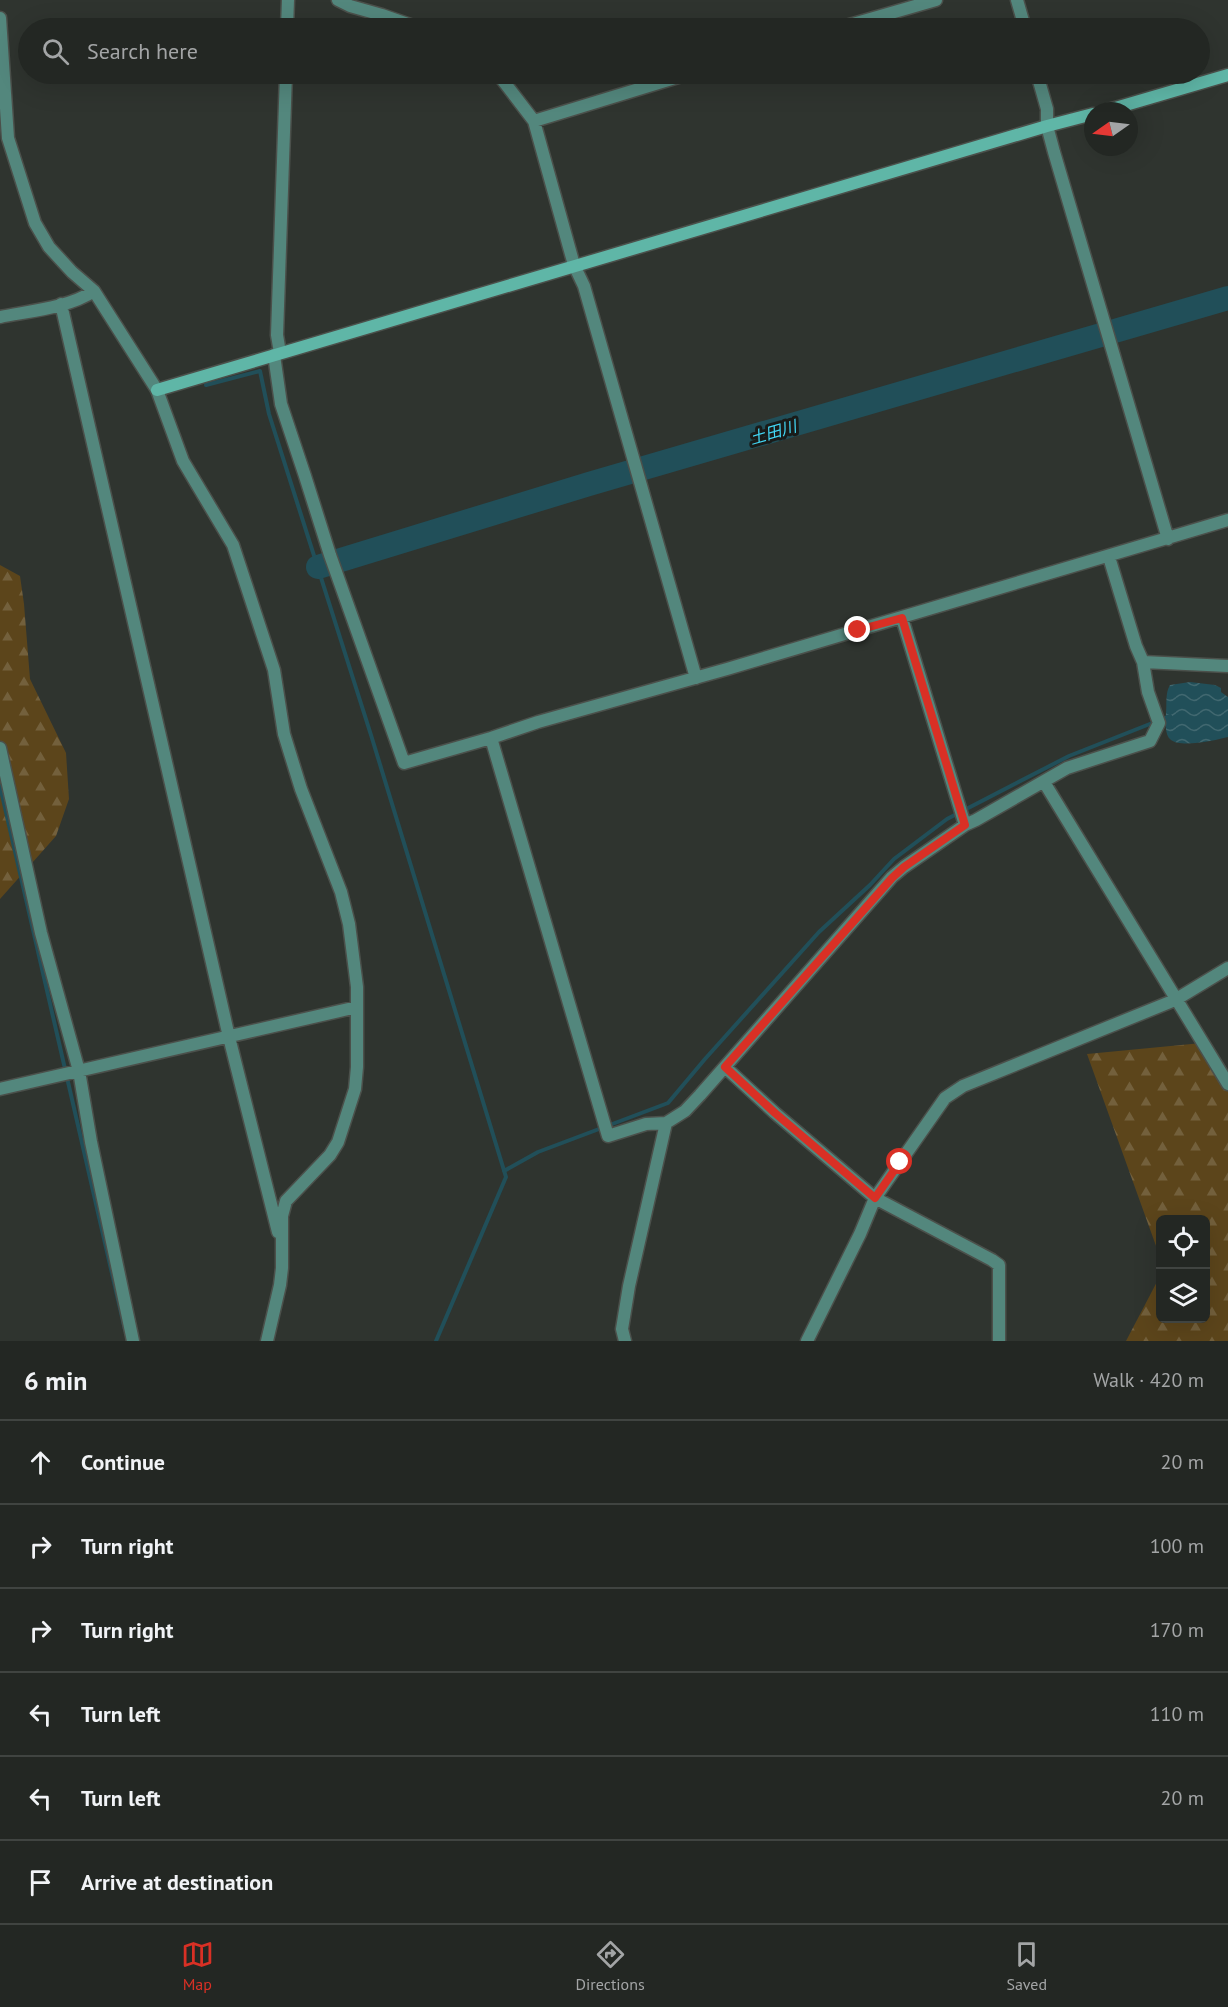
<!DOCTYPE html>
<meta charset="utf-8">
<style>
:root{--surface:#232723;--page:#2f3330;--text:#f1f3f6;--muted:#a3a5a6;--line:#404441;--accent:#d93025}
body{margin:0;font-family:"PT Sans","Noto Sans JP",sans-serif;background:var(--page);color:var(--text)}
.controls{position:absolute;right:18px;bottom:18px;display:grid;overflow:hidden;border-radius:9px;box-shadow:0 6px 24px #0002}
.controls button{width:54px;height:54px;display:grid;place-items:center;padding:0;border:0;border-bottom:2px solid var(--line);background:var(--surface);color:var(--text);font:30px sans-serif}
.compass{position:absolute;left:1084px;top:102px;width:54px;height:54px;border-radius:50%;background:var(--surface);box-shadow:0 6px 24px #0002;rotate:256deg}
.stop{position:absolute;width:18px;height:18px;margin:-14px;border:4px solid #d93025;border-radius:50%;background:#fff}
.stop.end{background:#d93025;border-color:#fff;box-shadow:0 2px 6px #0008}
.list{margin:0;padding:0;list-style:none}
h2{display:flex;justify-content:space-between;align-items:center;height:78px;margin:0;padding:0 24px;font-size:26px}
h2 small{font-size:20px;font-weight:400;color:var(--muted)}
.list li{display:grid;grid-template-columns:39px 1fr auto;gap:18px;align-items:center;box-sizing:border-box;height:84px;padding:0 24px;border-top:2px solid var(--line)}
.list b{display:block;font-size:22px;white-space:nowrap}
.list em{font-size:20px;font-style:normal;color:var(--muted)}
.icon{flex:none;width:33px;height:33px;fill:none;stroke:currentColor;stroke-width:2;stroke-linecap:round;stroke-linejoin:round}
.map{position:relative;flex:none;width:1228px;height:1341px;overflow:hidden}
.search{position:absolute;background:var(--surface);box-shadow:0 6px 24px #0002;left:18px;right:18px;top:18px;height:66px;display:flex;align-items:center;gap:15px;box-sizing:border-box;padding:0 21px;border-radius:33px;color:var(--muted);font-size:22px}
.sheet{height:582px;background:var(--surface)}
nav{display:flex;justify-content:space-around;align-items:center;box-sizing:border-box;height:84px;border-top:2px solid var(--line);background:var(--surface);font-size:16px;color:var(--muted)}
nav a{display:grid;justify-items:center;gap:3px}
nav .on{color:var(--accent)}
.map>svg:first-child{display:block}
.forest{fill:url(#forest-firs)}
.water{fill:url(#water-waves)}
.lines{fill:none;stroke-linecap:round;stroke-linejoin:round}
.stream{stroke:#214f59;stroke-width:4}
.river{stroke:#214f59;stroke-width:24}
.street-casing{stroke:#4b504b;stroke-width:15}
.secondary-casing{stroke:#4b504b;stroke-width:15}
.street{stroke:#53877d;stroke-width:12}
.secondary{stroke:#5fb6a7;stroke-width:12}
.route{stroke:#d93025;stroke-width:8}
.labels{text-anchor:middle;dominant-baseline:central;stroke-width:6;stroke-linejoin:round;paint-order:stroke}
.water-label{font-size:16px;font-style:italic;fill:#42d7f5;stroke:#191b19}
</style>
<div class="map">
<svg width="1228" height="1341" viewBox="0 0 1228 1341">
<defs>
<pattern id="forest-firs" width="22" height="20" patternUnits="userSpaceOnUse" patternTransform="scale(1.5)"><rect width="22" height="20" fill="#5c451b"/><path d="M5 1l3.5 6h-7zM16 11l3.5 6h-7z" fill="#73603c"/></pattern>
<pattern id="water-waves" width="16" height="10" patternUnits="userSpaceOnUse" patternTransform="scale(1.5)"><rect width="16" height="10" fill="#214f59"/><path d="M0 5q4-4 8 0t8 0" fill="none" stroke="#416870"/></pattern>
</defs>
<rect width="100%" height="100%" fill="#2f342f"/>
<path class="forest" d="M0 565 20 576 24 604 30 679 66 753 69 799 56 836 0 899Z
M1202 1043 1228 1092V1341H1126L1160 1276V1318H1206V1220H1160V1257L1087 1054Z"/>
<path class="water" d="M1190 682 1215 685 1221 688V692L1228 697V737C1217 740 1181 748 1171 740 1164 735 1166 721 1166 713 1167 704 1165 693 1170 685Z"/>
<g class="lines">
<path class="stream" d="M206 385 260 371 269 414 371 735 506 1177 436 1341
M0 786 125 1330
M504 1171 538 1152 668 1103 705 1059 819 932 870 885 894 859 947 819 1069 756 1170 716"/>
<path class="river" d="M318 567 589 484 1228 298"/>
<defs>
<path id="street" d="M338 0 350 6 382 15 419 28
M1017 0 1025 28
M0 18 8 138 35 223 49 247 72 272 94 291 157 390 183 461 233 545 274 670 284 734 301 789 341 892 349 924 357 987V1067L355 1089 338 1142 330 1155 286 1201 282 1216V1268L280 1285 267 1341
M287 28 288 0
M839 28 936 0
M498 74 534 121 574 265 584 286C622 417 658 548 696 678
M1037 74 1047 109V126L1054 152 1168 539
M534 121 688 74
M61 304 229 1037 278 1232
M0 317C30 311 68 308 94 291
M280 353 277 335 286 74
M274 355 281 404 305 476 330 555 404 763 491 738 538 722 727 669 1228 520
M902 618 965 825
M1143 662 1228 666
M491 738 608 1136 646 1124 666 1123 685 1111 700 1095 892 877 904 867 965 825 976 820 1067 768 1150 741 1159 723 1148 692 1143 662 1136 646 1109 557
M0 748 41 933 79 1071 91 1142 133 1341
M1044 782 1228 1084
M725 1067 775 1113 875 1198 992 1260 999 1265V1341
M0 1089 357 1007
M625 1341 622 1329 629 1286 666 1123
M807 1341 860 1234 875 1198 945 1098 963 1086 1175 1000 1228 968"/>
<path id="secondary" d="M1105 111 1228 75
M157 390 1047 126 1093 114"/>
</defs>
<use href="#street" class="street-casing"/>
<use href="#secondary" class="secondary-casing"/>
<use href="#street" class="street"/>
<use href="#secondary" class="secondary"/>
</g>
<g class="lines">
<path class="route" d="M858 630 902 618 965 825 904 867 892 878 725 1067 775 1113 875 1198 900 1162"/>
</g>
<g class="labels">
<g class="water-label">
<text transform="translate(773 432) rotate(-16)">土田川</text>
</g>
</g>
</svg>
<div class="controls">
<button><svg class="icon" aria-label="locate" viewBox="0 0 24 24"><circle cx="12" cy="12" r="6"/><path d="M12 2v4M12 18v4M2 12h4M18 12h4"/></svg></button>
<button><svg class="icon" aria-label="layers" viewBox="0 0 24 24"><path d="M12 4l9 5-9 5-9-5zM3 14l9 5 9-5"/></svg></button>
</div>
<svg class="compass" viewBox="-18 -18 36 36"><path d="M0-13l5 13h-10z" fill="#e53935"/><path d="M0 13l5-13h-10z" fill="#a3a5a6"/></svg>
<div class="stop" style="left:900px;top:1162px"></div>
<div class="stop end" style="left:858px;top:630px"></div>
<div class="search"><svg class="icon" aria-label="search" viewBox="0 0 24 24"><circle cx="10" cy="10" r="6"/><path d="M15 15l6 6"/></svg>Search here</div>
</div>
<section class="sheet">
<h2>6 min<small>Walk · 420 m</small></h2>
<ul class="list">
<li><svg class="icon" aria-label="ahead" viewBox="0 0 24 24"><path d="M12 20V5M6 11l6-6 6 6"/></svg><div><b>Continue</b></div><em>20 m</em></li>
<li><svg class="icon" aria-label="right" viewBox="0 0 24 24"><path d="M7 20v-9h11M14 6l5 5-5 5"/></svg><div><b>Turn right</b></div><em>100 m</em></li>
<li><svg class="icon" aria-label="right" viewBox="0 0 24 24"><path d="M7 20v-9h11M14 6l5 5-5 5"/></svg><div><b>Turn right</b></div><em>170 m</em></li>
<li><svg class="icon" aria-label="left" viewBox="0 0 24 24"><path d="M17 20v-9H6M10 6l-5 5 5 5"/></svg><div><b>Turn left</b></div><em>110 m</em></li>
<li><svg class="icon" aria-label="left" viewBox="0 0 24 24"><path d="M17 20v-9H6M10 6l-5 5 5 5"/></svg><div><b>Turn left</b></div><em>20 m</em></li>
<li><svg class="icon" aria-label="arrive" viewBox="0 0 24 24"><path d="M6 21V4h12l-3 4 3 4H6"/></svg><div><b>Arrive at destination</b></div></li>
</ul>
</section>
<nav>
<a class="on"><svg class="icon" aria-label="map" viewBox="0 0 24 24"><path d="M3 6l6-2 6 2 6-2v14l-6 2-6-2-6 2zM9 4v14M15 6v14"/></svg>Map</a>
<a><svg class="icon" aria-label="directions" viewBox="0 0 24 24"><path d="M12 3l9 9-9 9-9-9zM9 14v-3h6M13 9l2 2-2 2"/></svg>Directions</a>
<a><svg class="icon" aria-label="saved" viewBox="0 0 24 24"><path d="M7 4h10v16l-5-4-5 4z"/></svg>Saved</a>
</nav>
